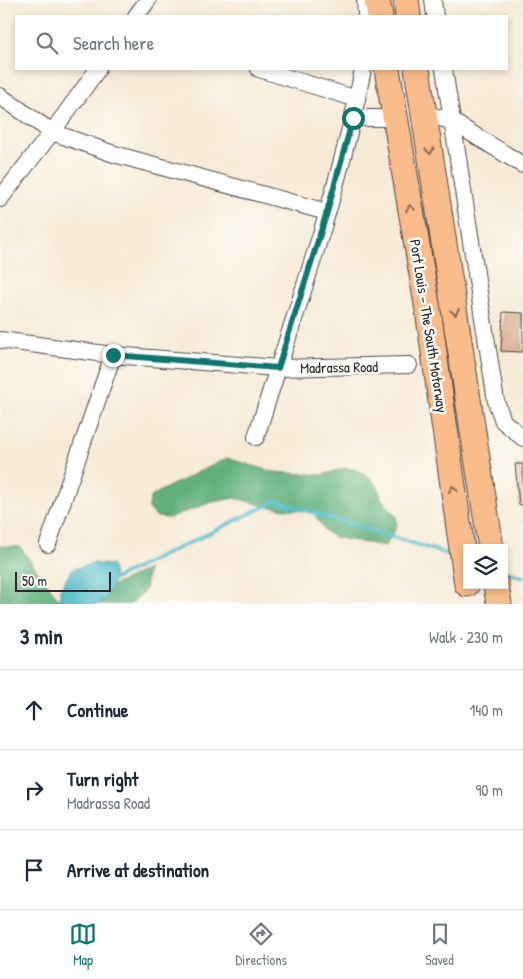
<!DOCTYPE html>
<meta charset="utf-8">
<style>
:root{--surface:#fff;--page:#f6f6f7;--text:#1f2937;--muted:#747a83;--line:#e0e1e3;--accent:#0f766e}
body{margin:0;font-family:"Patrick Hand",sans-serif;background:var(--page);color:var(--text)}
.controls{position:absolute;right:15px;bottom:15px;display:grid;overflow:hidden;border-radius:0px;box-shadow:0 2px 8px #0003}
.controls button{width:45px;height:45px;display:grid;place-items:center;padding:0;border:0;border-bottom:1px solid var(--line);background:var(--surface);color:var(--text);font:25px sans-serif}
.scale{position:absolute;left:15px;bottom:12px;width:96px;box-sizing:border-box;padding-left:5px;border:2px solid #2b2b2b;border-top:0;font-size:14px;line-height:18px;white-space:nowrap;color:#2b2b2b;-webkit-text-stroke:4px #fdfcf7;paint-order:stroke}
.stop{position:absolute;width:15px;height:15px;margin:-11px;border:4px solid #0f766e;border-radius:50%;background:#fff}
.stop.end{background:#0f766e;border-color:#fff;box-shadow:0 1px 5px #0008}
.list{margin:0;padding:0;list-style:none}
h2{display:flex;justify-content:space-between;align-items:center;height:65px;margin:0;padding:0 20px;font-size:21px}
h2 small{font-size:16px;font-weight:400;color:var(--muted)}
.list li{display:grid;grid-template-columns:32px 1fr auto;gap:15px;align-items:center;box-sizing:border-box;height:80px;padding:0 20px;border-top:1px solid var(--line)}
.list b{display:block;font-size:19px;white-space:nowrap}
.list p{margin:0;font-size:16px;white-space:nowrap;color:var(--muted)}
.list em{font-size:16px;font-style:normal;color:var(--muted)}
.icon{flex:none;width:28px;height:28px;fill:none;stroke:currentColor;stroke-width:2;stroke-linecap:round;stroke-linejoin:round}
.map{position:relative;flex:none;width:523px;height:604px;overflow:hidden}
.search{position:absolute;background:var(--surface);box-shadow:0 2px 8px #0003;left:15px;right:15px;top:15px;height:55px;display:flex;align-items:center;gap:12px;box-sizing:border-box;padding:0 18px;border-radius:0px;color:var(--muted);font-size:19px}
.sheet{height:305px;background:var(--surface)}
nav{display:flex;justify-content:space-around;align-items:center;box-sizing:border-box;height:70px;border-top:1px solid var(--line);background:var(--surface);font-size:14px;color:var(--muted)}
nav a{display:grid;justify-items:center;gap:2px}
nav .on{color:var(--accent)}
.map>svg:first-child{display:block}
.forest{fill:#62b17d;stroke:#466e54}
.water{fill:#4fbcc8;stroke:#3d747a}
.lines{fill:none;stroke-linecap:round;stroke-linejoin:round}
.stream{stroke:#4fbcc8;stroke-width:4}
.building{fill:#d9b295}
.minor-casing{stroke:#4a4845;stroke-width:18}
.highway-casing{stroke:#4a4845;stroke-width:27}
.minor{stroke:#fff;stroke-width:16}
.highway{stroke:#fabc8b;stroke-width:25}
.oneway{stroke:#886c56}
.route{stroke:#0f766e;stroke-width:6}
.labels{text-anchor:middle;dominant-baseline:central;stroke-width:5;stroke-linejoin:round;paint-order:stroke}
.street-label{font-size:15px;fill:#2b2b2b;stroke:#fdfcf7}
</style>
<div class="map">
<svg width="523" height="604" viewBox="0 0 523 604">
<rect width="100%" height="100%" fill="#fdfcf7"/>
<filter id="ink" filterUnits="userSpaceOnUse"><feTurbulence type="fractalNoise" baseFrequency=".02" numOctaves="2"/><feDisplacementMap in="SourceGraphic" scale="10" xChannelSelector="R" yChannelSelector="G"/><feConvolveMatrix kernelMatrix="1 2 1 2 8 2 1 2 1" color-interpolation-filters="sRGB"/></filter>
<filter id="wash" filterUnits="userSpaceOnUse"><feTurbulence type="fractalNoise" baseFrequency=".0096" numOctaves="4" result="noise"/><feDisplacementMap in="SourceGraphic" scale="20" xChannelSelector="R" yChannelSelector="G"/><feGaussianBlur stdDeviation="1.12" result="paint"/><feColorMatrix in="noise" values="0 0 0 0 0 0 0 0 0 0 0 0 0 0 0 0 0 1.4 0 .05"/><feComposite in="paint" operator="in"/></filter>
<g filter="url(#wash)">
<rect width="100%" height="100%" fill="#f7ead6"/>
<path class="forest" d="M227 458 273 472 322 475 345 468 356 470 367 475 379 488 381 498 396 516 397 527 385 546 337 538 326 532 313 512 269 507 236 498 212 502 169 518 157 517 149 509 150 498 160 491Z
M0 546 20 547 60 601 64 604H0Z
M148 569 145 590 131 604H97L107 597 112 586Z"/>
<path class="water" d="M93 563 111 565C117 577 111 601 96 604 86 604 74 604 64 604L60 601V589L72 570Z"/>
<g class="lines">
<path class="stream" d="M504 571 523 577
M110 581 276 501 454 556"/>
</g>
<g id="blocks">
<path class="building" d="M503 312 523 313V352L501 351Z
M515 464H523V504L519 505Z"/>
</g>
</g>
<g filter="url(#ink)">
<use href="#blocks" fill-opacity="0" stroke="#4a4845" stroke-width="1"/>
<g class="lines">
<defs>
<path id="minor" d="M365 0 366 16
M433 0 435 16
M136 16 148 0
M259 69 357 99
M444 69 496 401 503 421 523 438
M0 96 52 132 114 154 327 212
M425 113 453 122 523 165
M353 118H395
M0 199 52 132 98 69
M0 340 113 355 278 368 409 365
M256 437C294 315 339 194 363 69
M48 544 113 355"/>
<path id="highway" d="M377 0 380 16
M406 0 408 16
M387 69 428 310 467 584
M417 69 491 548
M496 585 499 604"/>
</defs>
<use href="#minor" class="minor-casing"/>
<use href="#highway" class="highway-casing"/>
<use href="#minor" class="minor"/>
<use href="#highway" class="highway"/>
</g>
<defs><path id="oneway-chevron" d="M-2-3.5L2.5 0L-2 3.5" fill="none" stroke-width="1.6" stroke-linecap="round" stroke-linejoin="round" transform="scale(1.25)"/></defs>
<g class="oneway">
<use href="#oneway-chevron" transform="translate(430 151) rotate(81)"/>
<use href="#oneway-chevron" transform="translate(410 208) rotate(-100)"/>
<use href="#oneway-chevron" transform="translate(455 312) rotate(81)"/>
<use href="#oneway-chevron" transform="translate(453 489) rotate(-98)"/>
</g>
</g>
<g class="lines" filter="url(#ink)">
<path class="route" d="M113 355 278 368 327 212 353 118"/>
</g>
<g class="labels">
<g class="street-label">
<text transform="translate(429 326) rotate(81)">Port Louis – The South Motorway</text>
<text transform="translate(339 367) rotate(-1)">Madrassa Road</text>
</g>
</g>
</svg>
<div class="controls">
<button><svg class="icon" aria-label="layers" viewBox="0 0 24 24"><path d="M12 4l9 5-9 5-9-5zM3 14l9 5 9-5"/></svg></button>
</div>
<div class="scale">50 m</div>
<div class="stop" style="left:353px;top:118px"></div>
<div class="stop end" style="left:113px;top:355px"></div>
<div class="search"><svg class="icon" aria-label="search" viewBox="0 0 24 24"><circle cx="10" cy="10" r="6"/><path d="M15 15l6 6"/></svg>Search here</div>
</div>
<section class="sheet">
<h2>3 min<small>Walk · 230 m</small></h2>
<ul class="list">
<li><svg class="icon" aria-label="ahead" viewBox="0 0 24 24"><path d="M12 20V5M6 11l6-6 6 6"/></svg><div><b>Continue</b></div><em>140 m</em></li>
<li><svg class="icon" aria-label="right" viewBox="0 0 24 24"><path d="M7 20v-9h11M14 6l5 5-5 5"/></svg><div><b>Turn right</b><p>Madrassa Road</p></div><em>90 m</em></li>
<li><svg class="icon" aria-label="arrive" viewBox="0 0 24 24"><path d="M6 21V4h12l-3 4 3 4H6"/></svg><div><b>Arrive at destination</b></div></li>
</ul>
</section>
<nav>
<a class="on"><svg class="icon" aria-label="map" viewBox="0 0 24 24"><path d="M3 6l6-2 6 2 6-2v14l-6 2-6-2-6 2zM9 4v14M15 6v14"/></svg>Map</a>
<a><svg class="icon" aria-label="directions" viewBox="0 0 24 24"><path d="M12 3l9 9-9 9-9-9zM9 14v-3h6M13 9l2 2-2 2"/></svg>Directions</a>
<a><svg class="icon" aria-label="saved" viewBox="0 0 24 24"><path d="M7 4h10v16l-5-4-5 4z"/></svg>Saved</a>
</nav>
